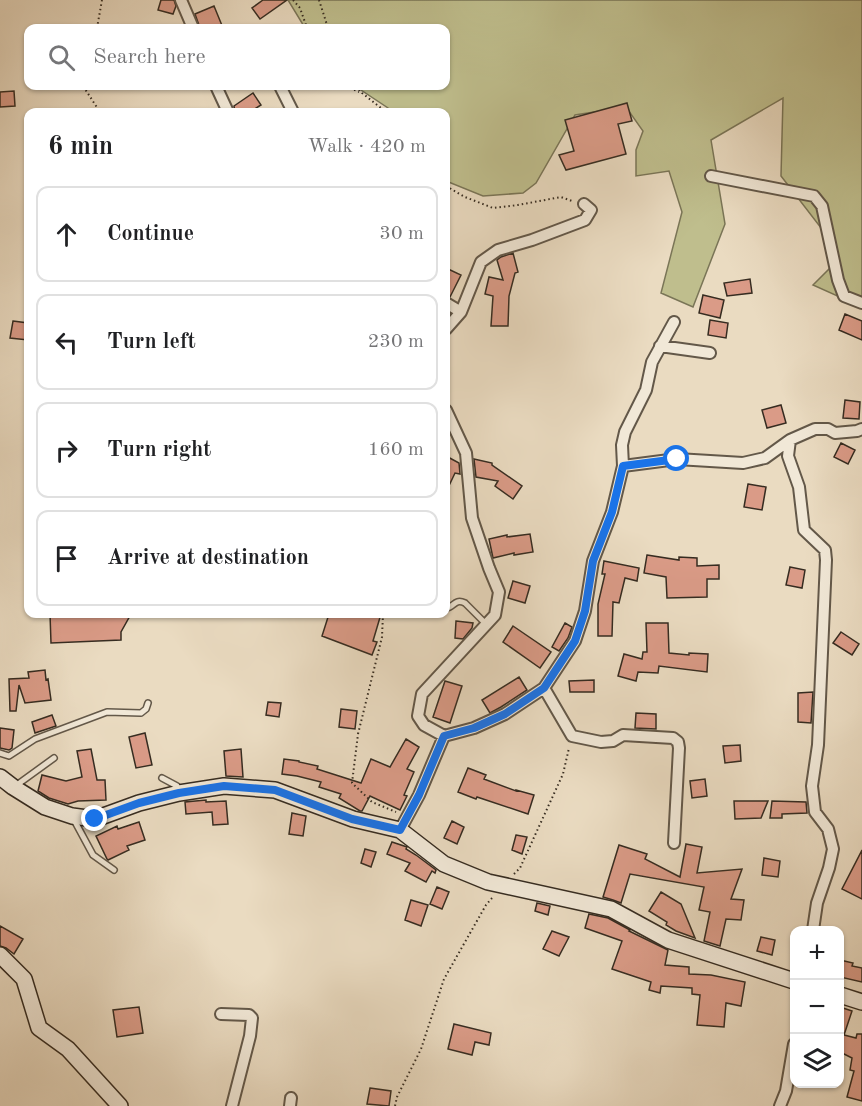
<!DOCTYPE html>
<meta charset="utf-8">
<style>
:root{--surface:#fff;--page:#f6f6f6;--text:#202124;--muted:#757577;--line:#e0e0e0}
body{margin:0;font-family:"Old Standard TT",serif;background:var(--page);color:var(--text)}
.controls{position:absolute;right:18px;bottom:18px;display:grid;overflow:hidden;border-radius:12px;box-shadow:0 2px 4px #0004}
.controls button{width:54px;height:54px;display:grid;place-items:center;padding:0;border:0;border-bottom:2px solid var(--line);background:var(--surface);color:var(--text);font:30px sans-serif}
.stop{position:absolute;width:18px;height:18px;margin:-14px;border:4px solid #1a73e8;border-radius:50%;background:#fff}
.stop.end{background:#1a73e8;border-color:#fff;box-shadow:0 2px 6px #0008}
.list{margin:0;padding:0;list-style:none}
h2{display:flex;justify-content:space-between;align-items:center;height:78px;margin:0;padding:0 24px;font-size:26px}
h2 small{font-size:20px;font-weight:400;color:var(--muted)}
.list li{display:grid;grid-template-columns:39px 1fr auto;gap:18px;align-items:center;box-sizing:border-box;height:96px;margin:0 12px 12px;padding:0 12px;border:2px solid var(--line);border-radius:12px}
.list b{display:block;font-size:22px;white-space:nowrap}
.list em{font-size:20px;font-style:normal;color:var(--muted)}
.icon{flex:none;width:33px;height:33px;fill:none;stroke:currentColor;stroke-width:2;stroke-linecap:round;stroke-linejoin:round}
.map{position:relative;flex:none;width:862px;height:1106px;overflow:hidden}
.search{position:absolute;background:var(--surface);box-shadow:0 2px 4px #0004;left:24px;top:24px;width:426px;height:66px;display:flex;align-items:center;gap:15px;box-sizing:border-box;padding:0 21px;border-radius:12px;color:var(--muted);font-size:22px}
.panel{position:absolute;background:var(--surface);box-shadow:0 2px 4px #0004;left:24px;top:108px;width:426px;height:510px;border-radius:12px}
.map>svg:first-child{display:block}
.green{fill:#bfbe8d;stroke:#7a7557;stroke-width:1.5}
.building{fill:#da9b87;stroke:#362c21;stroke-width:1.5}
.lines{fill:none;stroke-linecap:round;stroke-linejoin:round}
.lane-casing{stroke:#635849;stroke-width:8}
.street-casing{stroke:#635849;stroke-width:14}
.secondary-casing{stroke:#362c21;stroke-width:18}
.path{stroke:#362c21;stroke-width:2;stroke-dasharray:1.5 3;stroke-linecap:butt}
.lane{stroke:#f1e8d7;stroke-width:5}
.street{stroke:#f1e8d7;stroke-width:10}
.secondary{stroke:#f1e8d7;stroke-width:15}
.route{stroke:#1a73e8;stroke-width:8}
</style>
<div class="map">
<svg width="862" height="1106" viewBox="0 0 862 1106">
<rect width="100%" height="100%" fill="#eadbc1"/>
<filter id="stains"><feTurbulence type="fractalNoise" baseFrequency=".00333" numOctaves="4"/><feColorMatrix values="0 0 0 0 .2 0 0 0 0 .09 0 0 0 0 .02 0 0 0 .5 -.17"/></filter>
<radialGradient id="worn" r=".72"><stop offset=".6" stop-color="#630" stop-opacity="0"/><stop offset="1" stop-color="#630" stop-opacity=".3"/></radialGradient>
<path class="green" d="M288 0H862V307L813 285 833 265 825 233 781 176 783 98 711 140 725 224 693 307 661 293 682 212 669 171 636 176V150L643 131 626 107 575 115 536 183 523 193 483 196 446 181V112H391L388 108 355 86H446V28H305Z"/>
<path class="building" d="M161 0H174L176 6 173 14 158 10Z
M263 0H287L260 19 252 8Z
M214 6 223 28H200L195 14Z
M14 91 15 106 0 107V92Z
M253 93 261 105 250 112H235L234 106Z
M627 103 632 121 618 124 626 154 566 170 559 155 574 151 565 120Z
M513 253 518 272 515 273 509 296 508 326H491L493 296 485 294 489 277 503 280 497 260 501 257Z
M446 268 461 275 450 297 446 296Z
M750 279 752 293 727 296 724 283Z
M703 295 724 300 720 318 699 313Z
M845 314 862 321V340L839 330Z
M710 320 728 323 726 338 708 335Z
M13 321 28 323V340L10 338Z
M845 400 860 402 859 419 843 418Z
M781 405 786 423 767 428 762 410Z
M841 443 855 450 848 464 834 457Z
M446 456 459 463 460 474 455 473 446 492Z
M474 459 492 463V465L522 486 513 499 495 486 498 481 476 477Z
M748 484 766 487 762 510 744 507Z
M530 534 533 552 514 555V553L493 558 489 539 507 535V537Z
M647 555 679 560V557L697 558V566L719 565V579H707V597L667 598 666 577 644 573Z
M604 561 639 568 637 581 625 578 619 603 613 602 612 636H598V604L605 574H602Z
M790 567 805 570 802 588 786 585Z
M513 581 530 586 525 603 508 598Z
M50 614H131L121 632V640L51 643Z
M329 614H381L373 641 377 642 372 655 322 636Z
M456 621 473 623 472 628 463 639 455 638Z
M565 623 572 627 568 638 559 651 552 647Z
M646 623H668L669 653 689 655V653L708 654 707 672 659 666 658 673 638 672 636 681 618 676 624 654 642 659 643 652H647Z
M513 626 551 652 540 668 503 642Z
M841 632 859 644 852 655 833 643Z
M45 670 46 680 48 679 51 700 25 703 19 685 16 711H10L9 679 29 678 28 672Z
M519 677 527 690 501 707 490 713 482 700Z
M594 680V692H570L569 681Z
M445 681 462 686 450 723 433 717Z
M813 692 811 723 798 722V693Z
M268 702 281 703 279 717 266 715Z
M341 709 357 711 355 729 339 727Z
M636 713 656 714V729L635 728Z
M52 715 56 726 35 733 32 722Z
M0 728 14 730 12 748 9 750 0 748Z
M145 733 152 765 136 768 129 737Z
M406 739 419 747 407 769 414 772 404 795 407 796 400 810 370 796 362 811H360L339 798 341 794 319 787 321 782 297 776 282 774 284 759 299 761V762L318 766 317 769 361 783 371 759 390 767Z
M740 745 741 761 725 763 723 746Z
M91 749 97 780H105L106 800 78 801 68 804 49 798 38 791 42 775 66 781 82 777 77 751Z
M241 749 243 777 226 776 224 751Z
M468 768 486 775 484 779 516 791V790L534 795 528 814 477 797 476 799 458 792Z
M705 779 707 796 692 798 690 781Z
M206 800V802L226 801 228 824 213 825 212 812 186 814 185 802Z
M734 801H768L761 818 735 819Z
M772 801 806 802 807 813 782 814V818H770Z
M292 813 306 816 303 836 289 834Z
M452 821 464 827 457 844 444 838Z
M139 822 145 840 127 846 129 850 108 860 107 859 96 836 117 826 118 829Z
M516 835 527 837 522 854 512 850Z
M392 842 407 847 406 849 416 855 436 870 435 873 432 871 426 882 405 871 410 863 387 854Z
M686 844 702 847 697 873 742 869 731 899 744 900 741 920 726 919 720 946 704 941 710 912 699 910 704 887 630 874 621 903 613 900 603 897 619 845 647 854 645 859 680 877Z
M365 849 376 852 371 867 361 863Z
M862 850V899L842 889Z
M764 858 780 861 778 877 762 875Z
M437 887 449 892 442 909 430 904Z
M661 892 681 904 695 938 676 931 666 925 667 922 649 911Z
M411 900 428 905 421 926 405 920Z
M537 903 550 906 548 915 535 911Z
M589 914 608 918 630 930 629 931 668 950 665 965 689 967V974L711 975 745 982 741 1006 726 1003 724 1027 697 1025 700 995 692 994V988L661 986 660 993 649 990 651 982 612 969 622 941 585 928Z
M0 926 23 939 14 954 6 948 0 946Z
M552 931 569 937 559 956 543 949Z
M761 937 775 940 772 955 757 951Z
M840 960 853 963 852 966 862 968V982L840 977Z
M139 1007 143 1033 117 1037 113 1010Z
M840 1007 852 1011 844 1035 856 1038 857 1034H862V1101L847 1097 854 1071 850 1070 852 1058 840 1052Z
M454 1024 491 1033 489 1045 475 1042 472 1055 448 1049Z
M370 1088 391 1091 389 1106 367 1104Z"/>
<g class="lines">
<defs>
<path id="lane" d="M446 608C454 608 454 598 465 603L486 624
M0 753 9 756 35 739 107 712 141 713 146 709 148 703
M162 778 177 786 179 792
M14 787 54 758
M73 818 93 855 114 870"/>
<path id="street" d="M181 0 193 28
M216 86 228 112
M280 86 293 112
M711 176 814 196 822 206 838 280 844 296 862 303
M446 303 461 312
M674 322 652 362 646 390 625 432 622 445 623 466 612 512 593 561 585 611 575 641 544 688 572 736 601 742 613 741 623 735 673 738 678 742 679 748 674 843
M446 329 461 312 481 262 498 250 532 240 585 220 591 210 584 204
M660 346 710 353
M623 466 677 459 743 463 765 458 790 440
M444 736 474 728 505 714 544 688
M400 830 419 795 444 736 424 725 418 716 422 694 495 615 499 592 489 568 472 518 466 453 446 410
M813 930 817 903 829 868 833 849 828 829 815 812 812 786 818 745 826 560 825 550 804 530 799 487 788 456 790 440 815 429H828L835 433 857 431 862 429
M221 1014 249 1015 252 1018 250 1036 232 1106
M290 1106 291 1098
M780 1106 786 1091 794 1044"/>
<path id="secondary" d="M0 777 13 787 45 807 72 816 95 819 139 803 179 793 224 786 275 790 353 819 400 830 444 864 488 882 611 909 668 940 794 981
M0 955 24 979 39 1028 68 1049 120 1106
M840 995 862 1002"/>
</defs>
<use href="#lane" class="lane-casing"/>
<use href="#street" class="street-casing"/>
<use href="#secondary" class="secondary-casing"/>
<path class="path" d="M293 0 300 8 307 28
M319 0 328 28
M97 28 102 0
M86 86 85 89 100 112
M346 86 359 92
M356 86 362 93 386 112
M446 186 465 197 493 208 518 205 561 197 572 201
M383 614 382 637 358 734 352 783 372 802 396 812
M514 874 520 868 563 774 569 748
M395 1106 397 1097 421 1049 444 979 486 905 492 898"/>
<use href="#lane" class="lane"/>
<use href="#street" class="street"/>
<use href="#secondary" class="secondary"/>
</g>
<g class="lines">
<path class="route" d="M95 819 139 803 179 793 224 786 275 790 352 819 400 830 419 795 444 736 474 728 505 714 544 688 575 641 585 611 593 561 612 512 623 466 677 459"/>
</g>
<rect width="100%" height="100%" filter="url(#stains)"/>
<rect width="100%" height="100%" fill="url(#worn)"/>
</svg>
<div class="controls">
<button>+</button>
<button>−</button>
<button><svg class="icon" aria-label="layers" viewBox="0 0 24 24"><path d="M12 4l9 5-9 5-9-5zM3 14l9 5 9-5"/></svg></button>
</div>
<div class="stop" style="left:677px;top:459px"></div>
<div class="stop end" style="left:95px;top:819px"></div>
<div class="search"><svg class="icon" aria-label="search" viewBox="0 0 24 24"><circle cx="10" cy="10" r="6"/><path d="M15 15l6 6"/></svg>Search here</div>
<section class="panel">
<h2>6 min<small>Walk · 420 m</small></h2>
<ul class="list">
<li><svg class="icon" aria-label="ahead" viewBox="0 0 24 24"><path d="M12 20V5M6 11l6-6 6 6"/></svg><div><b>Continue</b></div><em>30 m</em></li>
<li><svg class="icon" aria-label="left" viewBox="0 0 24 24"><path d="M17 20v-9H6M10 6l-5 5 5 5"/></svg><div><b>Turn left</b></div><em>230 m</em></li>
<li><svg class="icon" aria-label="right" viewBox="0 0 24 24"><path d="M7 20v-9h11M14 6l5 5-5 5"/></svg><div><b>Turn right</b></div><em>160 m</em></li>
<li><svg class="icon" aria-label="arrive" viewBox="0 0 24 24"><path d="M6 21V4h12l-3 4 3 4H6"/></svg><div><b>Arrive at destination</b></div></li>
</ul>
</section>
</div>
